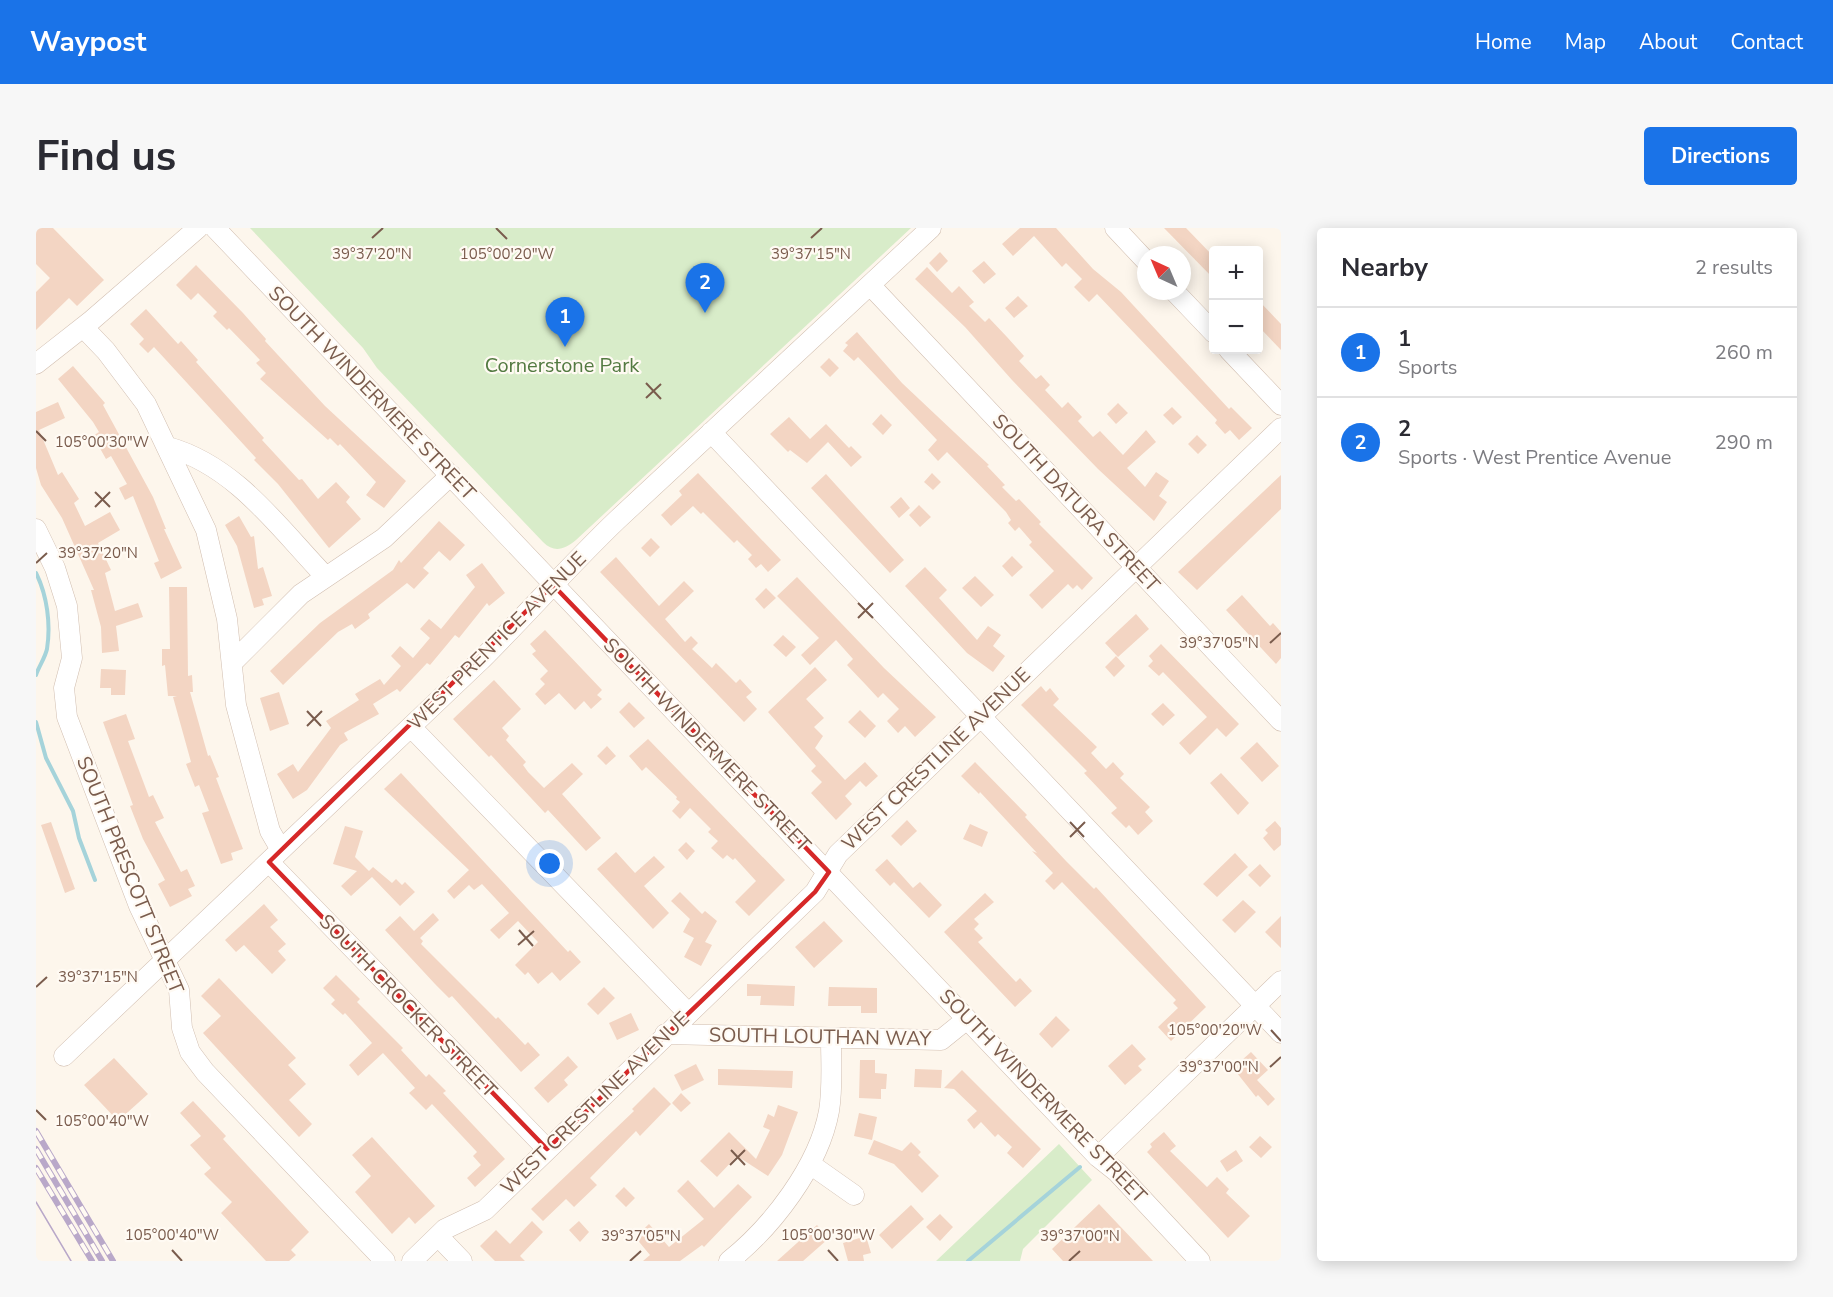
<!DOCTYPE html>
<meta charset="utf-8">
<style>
:root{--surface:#fff;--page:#f7f7f7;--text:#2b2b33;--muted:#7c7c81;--line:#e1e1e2;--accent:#1a73e8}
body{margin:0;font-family:"Nunito Sans",sans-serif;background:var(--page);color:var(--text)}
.controls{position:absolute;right:18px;top:18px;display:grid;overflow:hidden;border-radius:6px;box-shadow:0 3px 15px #0003}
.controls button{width:54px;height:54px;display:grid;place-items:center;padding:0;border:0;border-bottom:2px solid var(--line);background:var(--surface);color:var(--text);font:30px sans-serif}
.compass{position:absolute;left:1101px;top:18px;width:54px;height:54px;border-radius:50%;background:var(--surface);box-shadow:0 3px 15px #0003;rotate:316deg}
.you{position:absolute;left:514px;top:636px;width:21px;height:21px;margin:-15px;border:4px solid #fff;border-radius:50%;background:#1a73e8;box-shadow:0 0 0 9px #1a73e833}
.badge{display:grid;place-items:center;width:39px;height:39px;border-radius:50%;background:var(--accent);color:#fff;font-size:20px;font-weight:700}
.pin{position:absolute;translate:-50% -50px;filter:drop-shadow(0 2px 3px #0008)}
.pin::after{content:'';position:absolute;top:32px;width:21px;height:18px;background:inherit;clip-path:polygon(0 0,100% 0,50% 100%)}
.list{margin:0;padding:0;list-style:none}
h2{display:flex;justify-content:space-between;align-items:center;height:78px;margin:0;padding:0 24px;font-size:26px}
h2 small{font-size:20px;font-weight:400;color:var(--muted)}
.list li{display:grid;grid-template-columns:39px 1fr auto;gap:18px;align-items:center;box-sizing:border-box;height:90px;padding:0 24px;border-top:2px solid var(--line)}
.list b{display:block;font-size:22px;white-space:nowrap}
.list p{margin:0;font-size:20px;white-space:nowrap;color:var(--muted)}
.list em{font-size:20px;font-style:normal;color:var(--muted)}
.map{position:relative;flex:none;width:1245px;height:1033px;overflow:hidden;border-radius:6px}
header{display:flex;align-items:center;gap:36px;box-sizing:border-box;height:84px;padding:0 30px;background:var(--accent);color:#fff}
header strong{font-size:28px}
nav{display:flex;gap:33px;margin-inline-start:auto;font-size:21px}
.intro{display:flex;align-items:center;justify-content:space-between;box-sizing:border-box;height:144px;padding:0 36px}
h1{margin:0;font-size:42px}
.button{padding:15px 27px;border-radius:6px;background:var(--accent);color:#fff;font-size:21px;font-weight:700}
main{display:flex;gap:36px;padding:0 36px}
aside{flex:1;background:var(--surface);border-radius:6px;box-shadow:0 3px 15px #0003}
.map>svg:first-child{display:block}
.green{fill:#d8ecc9}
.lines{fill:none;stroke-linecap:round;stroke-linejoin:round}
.stream{stroke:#a5d3da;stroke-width:4}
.building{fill:#f3d5c3}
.minor-casing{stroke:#d1beb0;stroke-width:21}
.minor{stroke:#fff;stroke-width:20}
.tram{stroke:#b9a8c9;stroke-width:1.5}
.rail-casing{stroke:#b9a8c9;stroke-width:6}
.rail{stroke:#fffaf3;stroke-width:4;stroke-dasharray:11;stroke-linecap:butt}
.marked{fill:none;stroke:#d62828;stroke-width:4.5;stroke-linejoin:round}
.ticks{fill:none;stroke:#7a5c4d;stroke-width:2}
.labels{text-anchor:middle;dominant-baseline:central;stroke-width:4.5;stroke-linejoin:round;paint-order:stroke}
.park-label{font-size:20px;fill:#537a41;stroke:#fffaf3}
.street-label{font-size:20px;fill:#7a5c4d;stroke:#fffaf3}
.ticks-label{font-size:15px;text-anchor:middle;fill:#7a5c4d;stroke:#fffaf3;stroke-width:4.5;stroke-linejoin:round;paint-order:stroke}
</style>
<header>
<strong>Waypost</strong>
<nav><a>Home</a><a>Map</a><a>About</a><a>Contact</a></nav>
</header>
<div class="intro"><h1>Find us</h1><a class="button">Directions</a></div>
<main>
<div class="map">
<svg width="1245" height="1033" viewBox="0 0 1245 1033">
<rect width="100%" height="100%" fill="#fdf6ec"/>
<path class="green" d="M214 0H875L540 312C528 322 518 325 507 314L341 140 327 120Z
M1023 916 1056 952 987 1021 984 1033H900Z"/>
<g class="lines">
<path class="stream" d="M0 345C11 367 15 396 11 421 9 430 3 438 0 447
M0 494 10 530 37 583 43 610 59 652
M932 1033 1044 939"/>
</g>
<path class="building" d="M0 0H17L68 52 41 78 33 70 0 102V64L14 50 0 36Z
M984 0H1020L1057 41 1085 64 1193 181 1195 179 1216 200 1203 212 1194 202 1189 206 1179 195 1181 192 1061 66 1053 74 1038 59 1046 51 1030 35 1026 39 998 8 977 28 966 16Z
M1128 0H1150L1178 29V51Z
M904 24 912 33 901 44 893 35Z
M948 33 960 46 948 56 936 43Z
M160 37 207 85 230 111 229 113 289 178 370 253 348 280 330 267 340 254 304 216 302 218 294 210 292 212 224 151 230 145 220 135 224 132 193 100 191 102 177 88 181 84 162 65 155 72 140 57Z
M891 39 916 65 923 58 938 74 933 78 949 94 953 90 971 109 988 128 983 133 1000 151 1005 147 1014 157 1009 162 1026 180 1032 174 1046 189 1042 193 1057 209 1064 203 1087 227 1110 202 1120 214 1091 240 1109 259 1120 244 1133 253 1123 268 1131 274 1118 293 1062 241 976 152 929 99 879 51Z
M982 68 992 78 978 90 969 80Z
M1222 72 1245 96V122L1222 98Z
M110 81 142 116 145 113 162 132 160 134 228 210 226 212 263 252 266 251 282 271 300 254 314 269 310 274 325 291 293 320 242 256 218 232 220 230 118 119 112 125 103 116 108 111 94 96Z
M821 104 866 155 953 237 951 238 969 257 966 259 980 273 983 271 1005 294 1003 296 1057 350 1046 362 1041 357 1037 361 1032 356 1006 381 993 367 1018 343 993 317 996 314 983 299 979 303 972 295 975 292 970 284 911 224 902 233 892 222 901 212 822 129 818 133 807 123 812 117 809 115Z
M793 130 803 140 794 149 784 139Z
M37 138 69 175 67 177 117 269 130 301H128L146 340 125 351 118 335 123 333 97 268 89 272 83 260 91 256 75 228 70 231 57 208 63 204 57 194 22 151Z
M22 174 29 190 3 202 22 247 26 244 43 271 38 275 49 298 74 284 84 302 62 315 75 342 69 345 79 383 102 375 107 389 80 398 83 423 66 425 65 399 55 362H58L26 290 5 257 0 240V184Z
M1082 175 1092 185 1080 196 1071 186Z
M1136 179 1146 189 1137 197 1127 187Z
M845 186 856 197 847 207 836 196Z
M753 189 774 211 790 196 813 220 815 218 826 229 815 239 792 214 771 235 754 222 752 224 734 206Z
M1161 207 1171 217 1162 226 1152 216Z
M662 245 745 332 732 344 725 336 720 340 712 331 716 327 701 312 698 315 667 284 665 286 657 278 635 298 625 287 646 267 643 263Z
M896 245 905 254 897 262 888 254Z
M790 246 868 332 854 345 775 260Z
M1245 247V281L1161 362 1142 344Z
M865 269 874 280 863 290 854 279Z
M883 277 895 289 884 299 873 287Z
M203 288 215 309 218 308 222 341 227 339 236 368 226 371 228 377 218 380 201 318 189 297Z
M403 293 429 317 414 333 403 323 387 340 393 345 378 361 371 355 332 386 334 390 319 401 316 396 302 404 247 457 234 443 284 395 357 342 363 332 365 335Z
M615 310 624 319 614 329 605 320Z
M976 328 987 339 976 349 966 338Z
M580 329 623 378 648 353 658 363 629 391 649 414 655 408 662 415 656 421 676 440 680 435 700 455 704 451 716 464 710 469 721 481 708 494 564 344Z
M446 335 469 365 453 378 451 375 423 410 419 407 394 437 391 435 364 464 361 461 337 476 343 486 308 505 312 512 304 517 271 562 257 571 241 546 257 536 262 544 295 500 290 493 323 472 319 466 344 451 348 457 365 438 355 428 364 418 377 430 394 410 384 401 393 391 405 401 439 359 430 347Z
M889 339 911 362 903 370 941 412 952 398 965 407 957 418 969 428 957 444 931 425 869 358Z
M939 348 958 367 945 379 926 360Z
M761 349 848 440 900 489 879 509 869 498 862 505 851 493 863 481 847 465 842 470 830 457 811 437 817 431 800 412 774 437 765 427 783 410 741 368Z
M133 359H151L152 448 156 447 157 464H154L172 528 174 527 183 549 180 550 207 621 195 625 197 632 185 636 166 585 173 583 163 557 159 559 150 536 155 534 137 469 141 468H132L129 437 126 438V421H134Z
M730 360 740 370 728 381 719 371Z
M1206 367 1234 398 1237 395 1245 404V430L1240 436 1190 382Z
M1100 386 1113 401 1082 429 1069 415Z
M509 402 566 462 561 467 566 471 555 481 548 473 539 482 523 465 509 477 499 466 509 456 504 451 512 443 496 426 500 423 494 416Z
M747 407 760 419 750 429 737 417Z
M1125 416 1203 496 1190 509 1181 500 1154 527 1143 515 1171 489 1127 444 1123 448 1112 438 1117 433 1113 428Z
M1080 428 1089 438 1078 449 1069 439Z
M779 439 791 452 770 471 788 490 778 499 787 508 779 520 809 552 829 534 842 548 830 559 824 553 809 568 816 576 800 592 775 565 786 554 775 543 780 538 732 484Z
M65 441 90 442 89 467H75V460H64Z
M458 452 485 481 466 500 473 508 470 512 490 534 487 537 492 544 508 560 536 535 547 546 526 566 565 610 550 623 512 582 509 585 455 527 453 529 417 491Z
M1005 458 1010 464 1014 460 1023 471 1017 477 1061 519 1055 525 1070 541 1077 534 1088 546 1084 550 1114 579 1109 584 1117 593 1102 607 1093 597 1090 600 1075 585 1081 580 1048 545 1051 543 985 477Z
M243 464 253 496 234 503 224 470Z
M593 474 609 490 598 500 583 484Z
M1127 475 1139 487 1127 498 1115 486Z
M824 482 840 498 829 510 812 494Z
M90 486 99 511 92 513 113 569 117 567 128 590 119 594 145 644 151 641 159 658 152 661 156 668 134 679 122 656 129 652 107 611 94 578 97 577 67 494Z
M612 511 749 652 713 688 699 674 720 653 699 630 697 632 691 627 687 631 675 620 682 613 672 604 675 601 654 580 644 591 636 583 644 574 640 571 641 569 610 539 606 543 593 528Z
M1221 514 1243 538 1226 554 1204 530Z
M571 518 580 528 570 537 561 528Z
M939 534 991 587 989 589 1030 633 1058 661 1060 659 1170 779 1135 813 1122 799 1142 780 1137 775 1140 772 1026 654 1018 662 1009 653 1017 645 996 623 1001 625 944 564 943 566 925 548Z
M365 545 532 724 534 722 545 734 524 753 516 744 502 756 492 744 489 747 479 737 502 714 482 693 463 711 454 702 473 685 446 656 438 662 433 657 418 671 411 663 433 642 348 561Z
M1185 545 1213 575 1202 587 1174 555Z
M871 592 881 603 865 618 855 608Z
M1239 593 1245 600V617L1238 623 1227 610 1232 605 1229 602Z
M15 594 39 661 29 665 5 597Z
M934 596 952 604 946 619 927 611Z
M309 598 327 603 319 629 333 643 337 639 356 655 360 651 366 657 369 654 379 664 364 678 336 649 315 668 305 658 321 643 297 636Z
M650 614 659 623 651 632 642 622Z
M580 624 599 645 618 628 629 639 608 658 633 685 617 701 561 641Z
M1199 625 1212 639 1181 669 1167 656Z
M851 631 877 660 884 654 906 677 893 690 858 654 854 658 839 642Z
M1224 636 1235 648 1224 659 1212 647Z
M644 664 666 686 669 683 681 693 669 714 676 717 665 738 648 729 658 710 647 704 654 691 635 673Z
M949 665 958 674 938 691 943 696 938 701 947 710 942 714 980 754 984 750 996 763 979 779 908 704Z
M1207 672 1220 684 1199 705 1186 692Z
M228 676 242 692 234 699 250 716 242 723 250 732 236 746 208 717 200 724 189 712Z
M397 685 403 692 384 710 387 713 385 716 460 791 462 789 489 817 492 814 504 827 485 844 416 768 413 770 399 756 349 702 364 688 378 703Z
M1245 688V720L1229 704Z
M788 693 807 713 778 740 759 719Z
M300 747 324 771 321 774 367 820 365 822 390 849 393 846 410 863 407 865 469 931 439 959 431 950 445 937 437 928 441 924 396 876 390 882 373 865 379 860 347 825 322 848 313 837 336 815 309 785 307 787 295 776 299 772 287 760Z
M183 750 260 830 252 837 270 856 253 872 276 896 263 909 167 805 185 788 165 768Z
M711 756 759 758 758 778 724 777 725 768H711Z
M568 759 579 770 562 787 551 776Z
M793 759 841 760V785H825V778H792Z
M595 785 603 802 581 812 573 795Z
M1020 788 1034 802 1016 820 1003 806Z
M1096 816 1110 831 1102 838 1106 842 1089 857 1072 838Z
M1215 824 1232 842 1221 852 1239 871 1232 878 1222 867 1220 869 1197 840Z
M532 828 542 839 528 852 532 857 512 875 498 860Z
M78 830 112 866 82 893 48 857Z
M824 832H839V845L851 846 850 861H845V871L823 870Z
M660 836 668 852 646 863 638 847Z
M682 841 757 843 756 860 682 857Z
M879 841 906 842 905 860 878 859Z
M926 842 1005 921 987 940 971 925 976 919 962 906 959 909 945 894 938 901 931 892 941 883 918 861 908 860Z
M618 859 635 876 604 908 600 903 554 950 561 957 538 979 530 971 507 993 495 981 598 883 596 881Z
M645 865 655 875 645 884 636 875Z
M157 873 190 908 187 911 273 1004 255 1022 260 1027 253 1033H230L185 985 196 974 168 946 175 940 154 917 165 908 144 885Z
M742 877 762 884 746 927 732 948 701 928 681 949 664 933 693 904 720 931 734 902 727 899 732 886 738 889Z
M823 885 841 889 836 912 818 908Z
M1128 904 1140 918 1134 923 1171 959 1181 949 1193 961 1190 965 1214 988 1192 1010 1111 924 1116 919 1114 916Z
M1224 908 1236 919 1225 930 1213 919Z
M336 909 399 978 379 996 373 989 356 1006 319 964 335 948 316 927Z
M838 912 866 923 875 914 885 924 882 927 903 948 886 965 858 936 832 926Z
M1200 922 1207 933 1191 944 1184 933Z
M652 952 678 980 702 956 716 969 668 1019 666 1017 644 1033H607L614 1027 599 1009 613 996 633 1019 668 991 641 963Z
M588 959 599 970 590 979 579 968Z
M1063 976 1100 1015 1117 1033H1027L1016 1021Z
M875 977 888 991 856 1021 843 1007Z
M904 986 917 999 904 1013 890 999Z
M496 993 507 1004 484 1028 489 1033H459L444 1018 460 1002 474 1016Z
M543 993 553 1004 544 1014 533 1002Z
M781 997 792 1011 767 1033H741Z
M830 1008 835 1025 827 1027 828 1033H812L807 1015Z"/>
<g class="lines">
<defs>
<path id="minor" d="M179 0 1062 929 1081 944 1164 1033
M1079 0 1110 33
M835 58 1245 493
M1138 63 1178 105
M47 99 70 123 110 176 170 302 191 391 200 477 234 603 245 622
M1193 122 1245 177
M0 136 56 92 162 0
M675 204 1245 805
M132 219C200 238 242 299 289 348
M0 301 19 340 31 378 36 430 28 460 31 489 103 678 143 762 146 800 154 824 169 844 349 1033
M197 434 265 366 348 310 415 247
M375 499 651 784
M233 634 511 921
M629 806 905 812 931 791
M28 828 445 432C491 386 534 337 581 292L895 0
M1062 929 1245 753
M774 936 818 967
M402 1008 426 1033
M376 1033 409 1001 449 982 779 664 802 626 1245 200
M693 1033C736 999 783 938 793 883 797 859 795 834 795 810"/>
</defs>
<use href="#minor" class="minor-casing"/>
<use href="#minor" class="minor"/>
<path class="tram" d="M0 974 35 1033"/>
<defs>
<path id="rail" d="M0 903 77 1033
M0 921 66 1033
M0 940 56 1033"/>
</defs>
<use href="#rail" class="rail-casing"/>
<use href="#rail" class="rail"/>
</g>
<path class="marked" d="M517 357 793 644 779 664 511 921 233 634Z"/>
<path class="ticks" d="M460 0 471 11M336 10 347 0M775 10 786 0M610 155 625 171M610 170 625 156M0 203 10 213M59 264 74 279M59 279 74 264M0 335 11 325M822 375 837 390M822 390 837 375M1234 415 1245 405M271 483 285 498M271 498 286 483M1034 594 1048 609M1034 609 1049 594M483 702 497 718M482 717 498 703M0 759 11 749M1235 802 1245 813M1234 839 1245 829M0 882 10 892M695 922 709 937M694 937 709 922M136 1022 146 1033M792 1022 802 1033M594 1033 605 1023M1033 1033 1044 1023"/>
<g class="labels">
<g class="park-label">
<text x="526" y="137">Cornerstone Park</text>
</g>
<g class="street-label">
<text transform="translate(336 165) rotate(46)">SOUTH WINDERMERE STREET</text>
<text transform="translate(1040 275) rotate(47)">SOUTH DATURA STREET</text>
<text transform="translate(461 413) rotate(-45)">WEST PRENTICE AVENUE</text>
<text transform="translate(671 517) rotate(46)">SOUTH WINDERMERE STREET</text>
<text transform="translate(900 531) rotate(-44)">WEST CRESTLINE AVENUE</text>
<text transform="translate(94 647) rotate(68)">SOUTH PRESCOTT STREET</text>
<text transform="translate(372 778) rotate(46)">SOUTH CROCKER STREET</text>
<text transform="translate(784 809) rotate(1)">SOUTH LOUTHAN WAY</text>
<text transform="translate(1007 868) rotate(46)">SOUTH WINDERMERE STREET</text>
<text transform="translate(559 875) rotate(-44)">WEST CRESTLINE AVENUE</text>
</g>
</g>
<g class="ticks-label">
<text x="336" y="31">39°37'20"N</text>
<text x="775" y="31">39°37'15"N</text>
<text x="471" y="31">105°00'20"W</text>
<text x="66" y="219">105°00'30"W</text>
<text x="62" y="330">39°37'20"N</text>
<text x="1183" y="420">39°37'05"N</text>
<text x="62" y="754">39°37'15"N</text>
<text x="1179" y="807">105°00'20"W</text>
<text x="1183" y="844">39°37'00"N</text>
<text x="66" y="898">105°00'40"W</text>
<text x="136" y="1012">105°00'40"W</text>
<text x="792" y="1012">105°00'30"W</text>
<text x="605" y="1013">39°37'05"N</text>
<text x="1044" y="1013">39°37'00"N</text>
</g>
</svg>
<div class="controls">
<button>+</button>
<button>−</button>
</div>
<svg class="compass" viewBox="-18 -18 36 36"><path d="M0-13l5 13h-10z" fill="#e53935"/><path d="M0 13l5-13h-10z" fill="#7c7c81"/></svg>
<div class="you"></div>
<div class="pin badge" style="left:529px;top:119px">1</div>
<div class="pin badge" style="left:669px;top:85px">2</div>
</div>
<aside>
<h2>Nearby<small>2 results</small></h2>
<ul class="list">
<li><span class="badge">1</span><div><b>1</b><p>Sports</p></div><em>260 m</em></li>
<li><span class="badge">2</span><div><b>2</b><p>Sports · West Prentice Avenue</p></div><em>290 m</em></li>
</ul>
</aside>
</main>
